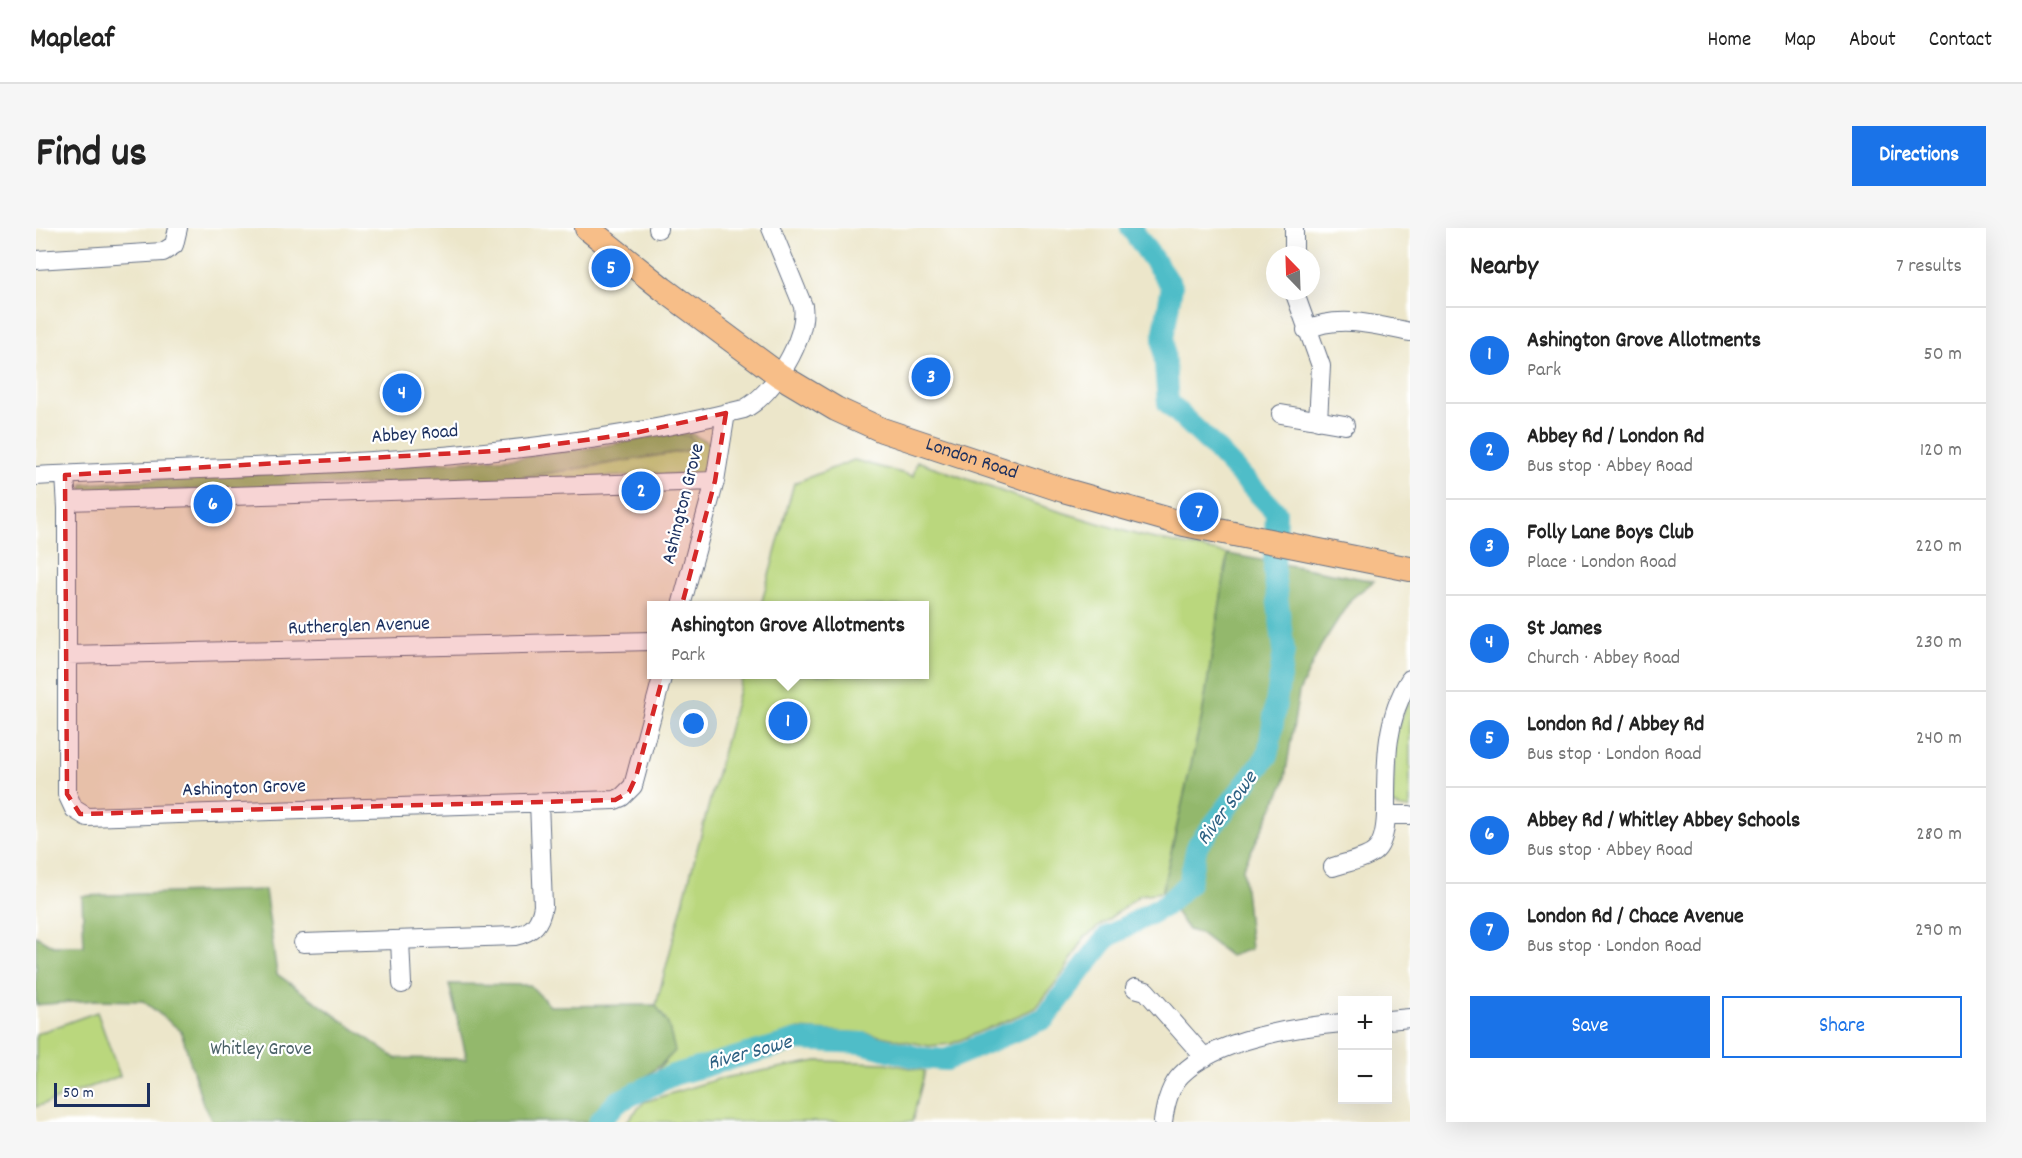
<!DOCTYPE html>
<meta charset="utf-8">
<style>
:root{--surface:#fff;--page:#f6f6f6;--text:#222;--muted:#767676;--line:#e0e0e0;--accent:#1a73e8}
body{margin:0;font-family:Dekko,sans-serif;background:var(--page);color:var(--text)}
.controls{position:absolute;right:18px;bottom:18px;display:grid;overflow:hidden;border-radius:0px;box-shadow:0 6px 24px #0002}
.controls button{width:54px;height:54px;display:grid;place-items:center;padding:0;border:0;border-bottom:2px solid var(--line);background:var(--surface);color:var(--text);font:30px sans-serif}
.compass{position:absolute;left:1230px;top:18px;width:54px;height:54px;border-radius:50%;background:var(--surface);box-shadow:0 6px 24px #0002;rotate:337deg}
.scale{position:absolute;left:18px;bottom:15px;width:96px;box-sizing:border-box;padding-left:6px;border:3px solid #1b2f5e;border-top:0;font-size:16px;line-height:21px;white-space:nowrap;color:#1b2f5e;-webkit-text-stroke:4px #fff;paint-order:stroke}
.you{position:absolute;left:658px;top:496px;width:21px;height:21px;margin:-15px;border:4px solid #fff;border-radius:50%;background:#1a73e8;box-shadow:0 0 0 9px #1a73e833}
.badge{display:grid;place-items:center;width:39px;height:39px;border-radius:50%;background:var(--accent);color:#fff;font-size:20px;font-weight:700}
.pin{position:absolute;translate:-50% -50%;border:3px solid #fff;box-shadow:0 2px 6px #0006}
.popup{position:absolute;left:611px;top:373px;width:282px;height:78px;box-sizing:border-box;display:grid;place-content:center;border-radius:0px;background:var(--surface);filter:drop-shadow(0 2px 4px #0005);font-size:20px;white-space:nowrap;color:var(--muted)}
.popup b{font-size:22px;color:var(--text)}
.popup::after{content:'';position:absolute;left:50%;top:100%;margin-left:-12px;border:12px solid transparent;border-top-color:var(--surface)}
.list{margin:0;padding:0;list-style:none}
h2{display:flex;justify-content:space-between;align-items:center;height:78px;margin:0;padding:0 24px;font-size:26px}
h2 small{font-size:20px;font-weight:400;color:var(--muted)}
.list li{display:grid;grid-template-columns:39px 1fr auto;gap:18px;align-items:center;box-sizing:border-box;height:96px;padding:0 24px;border-top:2px solid var(--line)}
.list b{display:block;font-size:22px;white-space:nowrap}
.list p{margin:0;font-size:20px;white-space:nowrap;color:var(--muted)}
.list em{font-size:20px;font-style:normal;color:var(--muted)}
.actions{display:flex;gap:12px;padding:18px 24px}
.actions a{flex:1;padding:14px 0;border:2px solid var(--accent);border-radius:0px;text-align:center;font-size:21px;color:var(--accent)}
.actions .main{background:var(--accent);color:#fff}
.map{position:relative;flex:none;width:1374px;height:894px;overflow:hidden;border-radius:0px}
header{display:flex;align-items:center;gap:36px;box-sizing:border-box;height:84px;padding:0 30px;background:var(--surface);border-bottom:2px solid var(--line)}
header strong{font-size:28px}
nav{display:flex;gap:33px;margin-inline-start:auto;font-size:21px}
.intro{display:flex;align-items:center;justify-content:space-between;box-sizing:border-box;height:144px;padding:0 36px}
h1{margin:0;font-size:42px}
.button{padding:15px 27px;border-radius:0px;background:var(--accent);color:#fff;font-size:21px;font-weight:700}
main{display:flex;gap:36px;padding:0 36px}
aside{flex:1;background:var(--surface);border-radius:0px;box-shadow:0 6px 24px #0002}
.map>svg:first-child{display:block}
.green{fill:#bad77d;stroke:#6a836e;stroke-width:1.5}
.forest{fill:#93b86c;stroke:#577465;stroke-width:1.5}
.lines{fill:none;stroke-linecap:round;stroke-linejoin:round}
.river{stroke:#50bdc8;stroke-width:22}
.minor-casing{stroke:#646f84;stroke-width:20}
.major-casing{stroke:#646f84;stroke-width:26}
.minor{stroke:#fff;stroke-width:18}
.major{stroke:#f7be88;stroke-width:24}
.marked{fill:#d62828;fill-opacity:0.2;stroke:#d62828;stroke-width:4.5;stroke-dasharray:12 8;stroke-linejoin:round}
.labels{text-anchor:middle;dominant-baseline:central;stroke-width:4.5;stroke-linejoin:round;paint-order:stroke}
.street-label{font-size:20px;fill:#1b2f5e;stroke:#fff}
.park-label{font-size:20px;fill:#4b6167;stroke:#fff}
.water-label{font-size:21px;font-style:italic;fill:#2e6183;stroke:#fff}
</style>
<header>
<strong>Mapleaf</strong>
<nav><a>Home</a><a>Map</a><a>About</a><a>Contact</a></nav>
</header>
<div class="intro"><h1>Find us</h1><a class="button">Directions</a></div>
<main>
<div class="map">
<svg width="1374" height="894" viewBox="0 0 1374 894">
<rect width="100%" height="100%" fill="#fff"/>
<filter id="ink" filterUnits="userSpaceOnUse"><feTurbulence type="fractalNoise" baseFrequency=".0167" numOctaves="2"/><feDisplacementMap in="SourceGraphic" scale="12" xChannelSelector="R" yChannelSelector="G"/><feConvolveMatrix kernelMatrix="1 2 1 2 8 2 1 2 1" color-interpolation-filters="sRGB"/></filter>
<filter id="wash" filterUnits="userSpaceOnUse"><feTurbulence type="fractalNoise" baseFrequency=".008" numOctaves="4" result="noise"/><feDisplacementMap in="SourceGraphic" scale="24" xChannelSelector="R" yChannelSelector="G"/><feGaussianBlur stdDeviation="1.35" result="paint"/><feColorMatrix in="noise" values="0 0 0 0 0 0 0 0 0 0 0 0 0 0 0 0 0 1.4 0 .05"/><feComposite in="paint" operator="in"/></filter>
<g filter="url(#wash)">
<rect width="100%" height="100%" fill="#ece6ca"/>
<path class="green" d="M649 203 675 216 677 221 673 238 662 246 471 252 649 223 653 208 637 205Z
M818 232 877 248 881 233 1009 279 1105 308 1192 326 1166 488 1126 664 1104 667 1048 710 1028 744 1000 780 915 816 893 818 830 805 763 801 621 843 638 823 620 777 707 447 888 446V378L725 377 758 255Z
M1374 468V581L1364 580 1356 576 1360 504Z
M61 784 84 848 0 879V806Z
M781 833 850 835 889 843 876 894H590L608 874 682 851Z"/>
<path class="forest" d="M637 205 653 208 658 212V217L649 223 471 252 45 265 47 256 478 230 561 219Z
M1192 326 1338 353 1315 371 1285 418 1263 464 1248 556 1207 640 1215 721 1194 728 1164 705 1152 702 1126 664 1166 488Z
M229 662 241 746 359 830 431 831 413 756 494 757 514 778 620 777 632 796 639 823C613 851 580 867 553 894H177L167 876 145 803 107 773 59 772 0 777V708L17 718H48L46 668Z"/>
<g class="lines">
<path class="river" d="M563 894 581 874 637 847 762 812 826 815 884 830 910 832 1009 790 1071 709 1130 677 1153 655 1161 618 1232 527 1248 423 1238 344 1240 284 1172 213 1132 175 1127 110 1136 58 1095 0"/>
</g>
</g>
<g filter="url(#ink)">
<g class="lines">
<defs>
<path id="minor" d="M622 1V0
M1258 27V0
M0 32 127 24 138 17 142 0
M1258 63 1285 138 1282 193
M1270 102C1302 86 1340 97 1374 104
M1245 186 1309 197
M29 247 31 280V566L38 581 51 589 579 572 586 569 597 558 627 446
M0 248C237 236 476 239 708 181 737 167 772 110 767 78L735 0
M31 273 679 253
M645 378 679 253 690 185
M32 427 616 413
M1374 451C1348 492 1350 540 1350 587H1374
M1297 639C1334 627 1348 631 1350 587
M364 712 366 756
M267 715 479 708C497 704 504 696 507 678L503 574
M1099 760 1110 763 1169 830
M1352 792 1374 790
M1127 894C1129 878 1133 859 1145 847 1180 811 1259 799 1306 795"/>
<g id="major">
<path id="s1" d="M551 0 627 61 743 147 800 181 846 202 1027 262 1148 296 1374 341"/>
</g>
</defs>
<use href="#minor" class="minor-casing"/>
<use href="#major" class="major-casing"/>
<use href="#minor" class="minor"/>
<use href="#major" class="major"/>
</g>
</g>
<path class="marked" d="M690 185 679 253 600 549 593 564 579 572 44 586 31 566 29 247 476 222 594 206Z"/>
<g class="labels">
<g class="street-label">
<text transform="translate(379 207) rotate(-4)">Abbey Road</text>
<text stroke="none"><textPath href="#s1" startOffset="453">London Road</textPath></text>
<text transform="translate(648 276) rotate(-76)">Ashington Grove</text>
<text transform="translate(323 399) rotate(-2)">Rutherglen Avenue</text>
<text transform="translate(208 561) rotate(-2)">Ashington Grove</text>
</g>
<g class="park-label">
<text x="225" y="822">Whitley Grove</text>
</g>
<g class="water-label">
<text transform="translate(1192 581) rotate(-53)">River Sowe</text>
<text transform="translate(714 826) rotate(-15)">River Sowe</text>
</g>
</g>
</svg>
<div class="controls">
<button>+</button>
<button>−</button>
</div>
<svg class="compass" viewBox="-18 -18 36 36"><path d="M0-13l5 13h-10z" fill="#e53935"/><path d="M0 13l5-13h-10z" fill="#767676"/></svg>
<div class="scale">50 m</div>
<div class="you"></div>
<div class="pin badge" style="left:752px;top:493px">1</div>
<div class="popup"><b>Ashington Grove Allotments</b>Park</div>
<div class="pin badge" style="left:605px;top:263px">2</div>
<div class="pin badge" style="left:895px;top:149px">3</div>
<div class="pin badge" style="left:366px;top:165px">4</div>
<div class="pin badge" style="left:575px;top:40px">5</div>
<div class="pin badge" style="left:177px;top:276px">6</div>
<div class="pin badge" style="left:1163px;top:284px">7</div>
</div>
<aside>
<h2>Nearby<small>7 results</small></h2>
<ul class="list">
<li><span class="badge">1</span><div><b>Ashington Grove Allotments</b><p>Park</p></div><em>50 m</em></li>
<li><span class="badge">2</span><div><b>Abbey Rd / London Rd</b><p>Bus stop · Abbey Road</p></div><em>120 m</em></li>
<li><span class="badge">3</span><div><b>Folly Lane Boys Club</b><p>Place · London Road</p></div><em>220 m</em></li>
<li><span class="badge">4</span><div><b>St James</b><p>Church · Abbey Road</p></div><em>230 m</em></li>
<li><span class="badge">5</span><div><b>London Rd / Abbey Rd</b><p>Bus stop · London Road</p></div><em>240 m</em></li>
<li><span class="badge">6</span><div><b>Abbey Rd / Whitley Abbey Schools</b><p>Bus stop · Abbey Road</p></div><em>280 m</em></li>
<li><span class="badge">7</span><div><b>London Rd / Chace Avenue</b><p>Bus stop · London Road</p></div><em>290 m</em></li>
</ul>
<div class="actions"><a class="main">Save</a><a>Share</a></div>
</aside>
</main>
